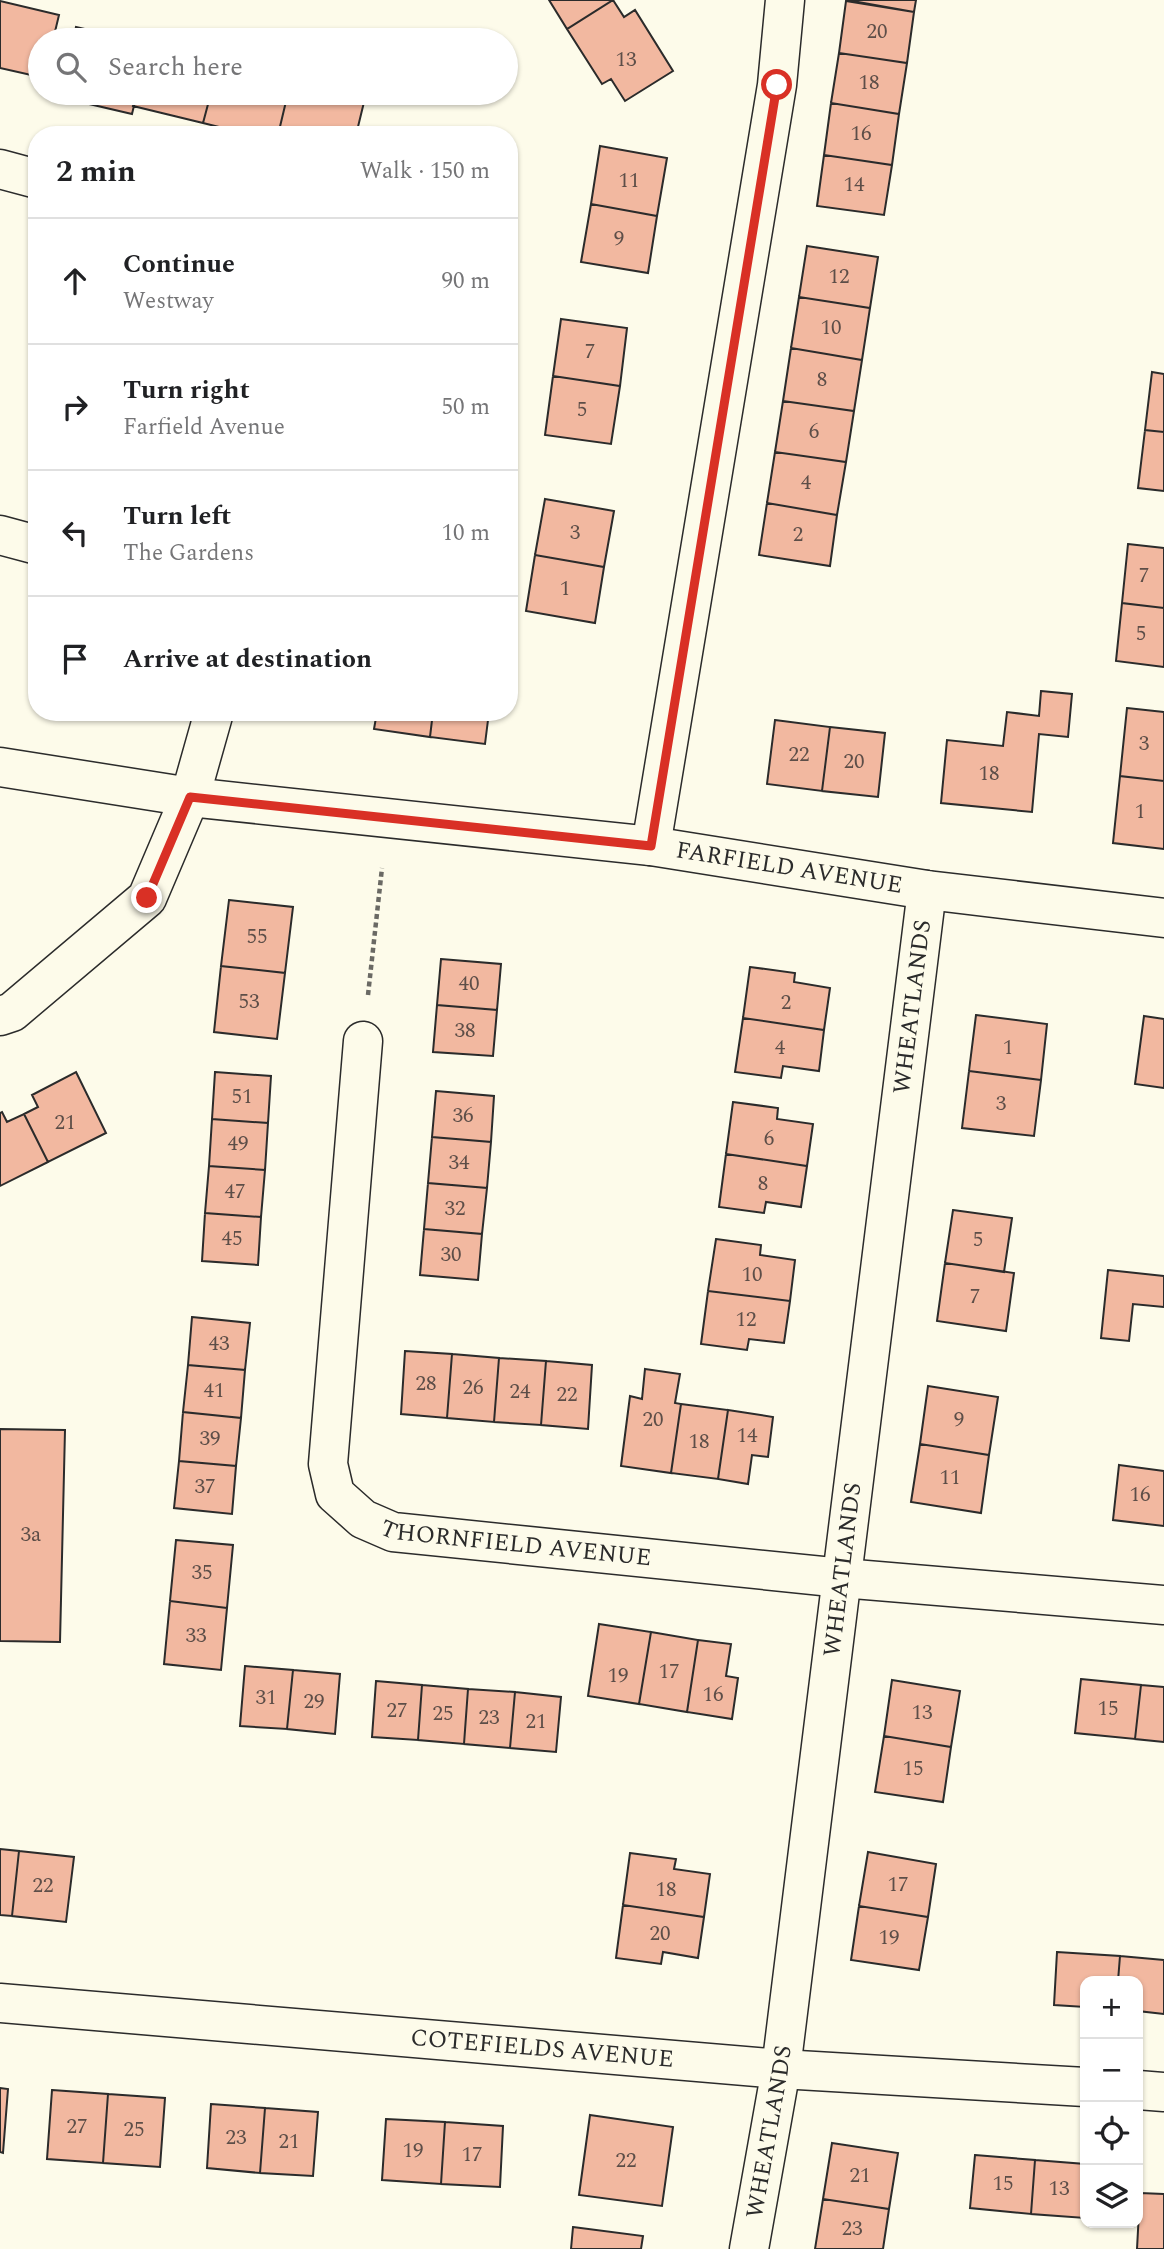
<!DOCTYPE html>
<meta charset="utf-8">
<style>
:root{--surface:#fff;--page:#f6f6f6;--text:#202124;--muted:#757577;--line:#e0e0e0}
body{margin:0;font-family:Spectral,serif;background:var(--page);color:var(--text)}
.controls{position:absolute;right:21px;bottom:21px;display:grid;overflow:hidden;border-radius:14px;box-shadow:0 2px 5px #0004}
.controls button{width:63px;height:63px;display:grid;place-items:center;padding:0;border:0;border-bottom:2px solid var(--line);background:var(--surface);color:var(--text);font:35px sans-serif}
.stop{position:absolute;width:21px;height:21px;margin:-16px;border:5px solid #d93025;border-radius:50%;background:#fff}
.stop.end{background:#d93025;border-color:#fff;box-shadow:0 2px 7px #0008}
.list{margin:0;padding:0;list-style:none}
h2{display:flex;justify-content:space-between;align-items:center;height:91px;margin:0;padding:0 28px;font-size:30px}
h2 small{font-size:23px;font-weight:400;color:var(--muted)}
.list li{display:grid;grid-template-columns:46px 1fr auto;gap:21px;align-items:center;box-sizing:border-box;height:126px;padding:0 28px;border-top:2px solid var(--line)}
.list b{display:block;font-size:26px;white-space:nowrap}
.list p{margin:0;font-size:23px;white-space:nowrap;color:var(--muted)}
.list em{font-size:23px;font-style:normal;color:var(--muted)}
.icon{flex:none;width:38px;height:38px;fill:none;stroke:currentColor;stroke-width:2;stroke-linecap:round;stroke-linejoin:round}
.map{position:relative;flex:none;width:1164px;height:2249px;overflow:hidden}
.search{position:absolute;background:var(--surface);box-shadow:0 2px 5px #0004;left:28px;top:28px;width:490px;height:77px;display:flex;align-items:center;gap:18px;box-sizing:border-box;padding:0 24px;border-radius:38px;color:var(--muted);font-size:26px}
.panel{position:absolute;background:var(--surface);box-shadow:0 2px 5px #0004;left:28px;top:126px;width:490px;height:595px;border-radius:28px}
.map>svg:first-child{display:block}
.building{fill:#f2b8a0;stroke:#2b2b2b;stroke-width:2}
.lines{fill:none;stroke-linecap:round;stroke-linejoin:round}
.street-casing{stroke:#2b2b2b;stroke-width:41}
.path{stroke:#6a6964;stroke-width:4.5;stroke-dasharray:5 3.5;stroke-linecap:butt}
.street{stroke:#fdfbea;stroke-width:38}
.route{stroke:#d93025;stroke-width:9}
.labels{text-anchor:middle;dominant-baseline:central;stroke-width:5;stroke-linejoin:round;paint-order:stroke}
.number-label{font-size:21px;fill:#5d4e48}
.street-label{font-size:24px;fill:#2b2b2b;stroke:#fdfbea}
</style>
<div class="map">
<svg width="1164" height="2249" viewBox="0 0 1164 2249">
<rect width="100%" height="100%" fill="#fdfbea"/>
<path class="building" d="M549 0H613L567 29Z
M613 0 624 17 635 10 673 71 625 101 611 79 602 84 567 29Z
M847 0H916L914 12Z
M0 1 59 15 53 40H40V77L0 68Z
M846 1 914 12 907 63 839 53Z
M76 27 133 40H73Z
M839 53 907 63 899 114 831 103Z
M60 93H137L132 114 59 97Z
M137 93H211L203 123 133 106Z
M211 93H288L278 135H251L203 123Z
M288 93H344L365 98 356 135H278Z
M831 103 899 114 892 165 824 155Z
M600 146 667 158 657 216 591 204Z
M824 155 892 165 884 215 817 206Z
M591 204 657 216 648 273 581 262Z
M807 246 878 257 870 308 799 297Z
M799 297 870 308 862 360 791 348Z
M561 319 627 328 620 386 553 376Z
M791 348 862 360 854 411 783 401Z
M1152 372 1164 374V432L1145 430Z
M553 376 620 386 611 444 545 435Z
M783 401 854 411 846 462 775 452Z
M1145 430 1164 432V491L1138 488Z
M775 452 846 462 837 515 767 503Z
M545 499 614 511 604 567 535 555Z
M767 503 837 515 830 566 759 555Z
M1128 544 1164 548V608L1122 603Z
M535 555 604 567 595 623 526 611Z
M1122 603 1164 608V667L1116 661Z
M1041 691 1072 694 1068 737 1039 734 1032 812 941 803 947 740 1003 746 1007 712 1039 716Z
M1127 708 1164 712V781L1120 776Z
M377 712H433L430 737 374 729Z
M433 712H489L485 744 430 737Z
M775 720 830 727 822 791 767 784Z
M830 727 885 733 878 797 822 791Z
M1120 776 1164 781V849L1113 843Z
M229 900 293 907 285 973 221 966Z
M441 959 501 964 497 1010 437 1005Z
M221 966 285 973 277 1039 214 1032Z
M750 967 795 973 794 982 830 988 824 1030 743 1018Z
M437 1005 497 1010 493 1056 433 1052Z
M976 1015 1047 1024 1041 1080 969 1071Z
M1144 1016 1164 1019V1088L1135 1084Z
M743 1018 824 1030 819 1071 783 1066 781 1078 735 1072Z
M969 1071 1041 1080 1034 1136 962 1128Z
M76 1072 106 1133 48 1162 24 1114 38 1107 32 1095Z
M215 1072 271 1076 268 1123 212 1119Z
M436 1091 494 1096 491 1142 432 1137Z
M733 1102 778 1108 777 1119 813 1124 807 1166 726 1154Z
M2 1112 7 1122 24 1114 48 1162 0 1186V1113Z
M212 1119 268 1123 265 1170 209 1166Z
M432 1137 491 1142 487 1188 428 1183Z
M726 1154 807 1166 801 1207 766 1202 764 1213 719 1207Z
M209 1166 265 1170 261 1217 205 1213Z
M428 1183 487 1188 482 1234 424 1229Z
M953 1210 1012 1218 1004 1272 945 1263Z
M205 1213 261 1217 258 1265 202 1261Z
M424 1229 482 1234 478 1280 420 1275Z
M716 1239 761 1245 760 1255 795 1260 790 1301 708 1291Z
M945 1263 1014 1273 1006 1331 937 1321Z
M1108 1270 1164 1276V1307L1133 1304 1129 1341 1101 1338Z
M708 1291 790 1301 784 1343 749 1339 747 1350 701 1344Z
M192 1317 250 1323 245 1370 188 1365Z
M405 1351 452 1354 447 1418 401 1414Z
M452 1354 499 1358 494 1422 447 1418Z
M499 1358 546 1361 541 1425 494 1422Z
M546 1361 592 1365 588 1429 541 1425Z
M188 1365 245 1370 241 1418 183 1412Z
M645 1369 680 1374 675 1403 681 1404 671 1473 621 1466 630 1396 642 1399Z
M928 1386 998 1397 989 1455 920 1444Z
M681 1404 728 1410 718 1479 671 1473Z
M728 1410 773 1417 768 1457 752 1455 748 1484 718 1479Z
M183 1412 241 1418 236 1466 179 1461Z
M0 1429 65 1430 60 1642 0 1641Z
M920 1444 989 1455 981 1513 911 1502Z
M179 1461 236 1466 232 1514 174 1508Z
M1119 1465 1164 1471V1526L1113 1520Z
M176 1540 233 1545 227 1608 170 1601Z
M170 1601 227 1608 221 1670 164 1664Z
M599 1624 651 1632 639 1704 588 1696Z
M651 1632 698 1640 687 1712 639 1704Z
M698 1640 731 1644 726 1676 738 1678 732 1719 687 1712Z
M245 1666 293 1670 287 1729 240 1726Z
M293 1670 340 1674 335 1734 287 1729Z
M1081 1679 1141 1685 1135 1739 1075 1733Z
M892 1680 960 1691 951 1747 884 1736Z
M376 1681 422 1685 418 1740 372 1737Z
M422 1685 468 1689 464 1744 418 1740Z
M1141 1685 1164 1687V1742L1135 1739Z
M468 1689 515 1692 510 1748 464 1744Z
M515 1692 561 1697 556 1752 510 1748Z
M884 1736 951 1747 943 1802 875 1792Z
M0 1849 19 1851 12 1916 0 1915Z
M19 1851 74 1857 66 1922 12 1916Z
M868 1852 936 1864 928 1917 859 1906Z
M630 1853 676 1859 674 1869 710 1874 704 1917 623 1905Z
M623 1905 704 1917 698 1958 663 1952 661 1964 616 1958Z
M859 1906 928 1917 919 1970 851 1960Z
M1057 1952 1120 1956 1118 1981H1085V2007L1054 2005Z
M1120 1956 1164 1960V2014L1138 2011V1981H1118Z
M0 2088 8 2089 3 2153 0 2152Z
M52 2090 108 2094 103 2163 47 2159Z
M108 2094 165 2098 160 2167 103 2163Z
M211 2104 265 2108 260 2173 207 2168Z
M265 2108 318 2112 313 2176 260 2173Z
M590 2115 673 2127 662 2206 579 2195Z
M386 2119 445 2122 441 2184 382 2180Z
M445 2122 503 2126 500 2187 441 2184Z
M832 2143 898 2153 889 2209 823 2199Z
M975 2155 1035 2160 1031 2214 970 2208Z
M1035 2160 1085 2164V2218L1031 2214Z
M1140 2193 1164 2194V2249H1137Z
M823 2199 889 2209 883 2249H815Z
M573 2227 643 2236 641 2249H571Z"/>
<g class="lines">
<defs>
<g id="street">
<path d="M0 169 37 179"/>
<path d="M0 535 37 545"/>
<path id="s1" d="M0 767 190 797 651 846 927 890 1164 918"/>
<path d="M651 846 777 85 785 0"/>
<path d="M0 1016 12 1012 147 898 190 797 214 712"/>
<path id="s2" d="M363 1041 328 1464 335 1494 363 1519 393 1532 842 1578 1164 1605"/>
<path id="s3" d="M0 2003 781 2069 1085 2087"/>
<path d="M1138 2090 1164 2092"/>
<path id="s4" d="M749 2249 781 2069 927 890"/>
</g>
</defs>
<use href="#street" class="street-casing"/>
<path class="path" d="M368 995 382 868"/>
<use href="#street" class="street"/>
</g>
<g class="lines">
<path class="route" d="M147 898 190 797 651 846 777 85"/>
</g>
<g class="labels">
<g class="number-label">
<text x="877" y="32">20</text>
<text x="626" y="60">13</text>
<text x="869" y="83">18</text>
<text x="861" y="134">16</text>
<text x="629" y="181">11</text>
<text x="854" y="185">14</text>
<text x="619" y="239">9</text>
<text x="839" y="277">12</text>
<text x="831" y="328">10</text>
<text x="590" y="352">7</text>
<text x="822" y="380">8</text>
<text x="582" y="410">5</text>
<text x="814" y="432">6</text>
<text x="806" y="483">4</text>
<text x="575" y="533">3</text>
<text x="798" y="535">2</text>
<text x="1144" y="576">7</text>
<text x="565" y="589">1</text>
<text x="1141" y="634">5</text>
<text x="1144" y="744">3</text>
<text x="799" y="755">22</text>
<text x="854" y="762">20</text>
<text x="989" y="774">18</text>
<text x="1140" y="812">1</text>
<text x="257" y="937">55</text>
<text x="469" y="984">40</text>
<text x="249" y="1002">53</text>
<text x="786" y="1003">2</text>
<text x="465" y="1031">38</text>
<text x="780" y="1048">4</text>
<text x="1008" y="1048">1</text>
<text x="242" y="1097">51</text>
<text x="1001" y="1104">3</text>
<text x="463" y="1116">36</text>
<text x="65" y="1123">21</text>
<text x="769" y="1139">6</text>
<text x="238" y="1144">49</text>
<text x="459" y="1163">34</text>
<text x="763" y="1184">8</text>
<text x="235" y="1192">47</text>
<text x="455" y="1209">32</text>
<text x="232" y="1239">45</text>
<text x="978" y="1240">5</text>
<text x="451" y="1255">30</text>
<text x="752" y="1275">10</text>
<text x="975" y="1297">7</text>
<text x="746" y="1320">12</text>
<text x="219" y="1344">43</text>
<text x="426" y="1384">28</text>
<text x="473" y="1388">26</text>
<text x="214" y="1391">41</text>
<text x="520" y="1392">24</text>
<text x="567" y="1395">22</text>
<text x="653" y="1420">20</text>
<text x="959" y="1420">9</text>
<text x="747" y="1436">14</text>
<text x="210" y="1439">39</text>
<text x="699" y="1442">18</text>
<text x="950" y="1478">11</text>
<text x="205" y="1487">37</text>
<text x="1140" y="1495">16</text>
<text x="31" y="1535">3a</text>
<text x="202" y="1573">35</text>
<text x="196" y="1636">33</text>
<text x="669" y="1672">17</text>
<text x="618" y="1676">19</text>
<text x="713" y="1695">16</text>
<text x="266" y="1698">31</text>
<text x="314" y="1702">29</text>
<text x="1108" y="1709">15</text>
<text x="397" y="1711">27</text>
<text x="922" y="1713">13</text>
<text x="443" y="1714">25</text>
<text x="489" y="1718">23</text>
<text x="536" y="1722">21</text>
<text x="913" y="1769">15</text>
<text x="898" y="1885">17</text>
<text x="43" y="1886">22</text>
<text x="666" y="1890">18</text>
<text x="660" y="1934">20</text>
<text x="889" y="1938">19</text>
<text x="77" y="2127">27</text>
<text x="134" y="2130">25</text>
<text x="236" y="2138">23</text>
<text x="289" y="2142">21</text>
<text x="413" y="2151">19</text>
<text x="472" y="2155">17</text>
<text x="626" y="2161">22</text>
<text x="860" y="2176">21</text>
<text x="1003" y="2184">15</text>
<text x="1059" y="2189">13</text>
<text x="852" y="2229">23</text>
</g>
<g class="street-label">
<text stroke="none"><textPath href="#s1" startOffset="796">FARFIELD AVENUE</textPath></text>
<text stroke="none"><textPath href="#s4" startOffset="1253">WHEATLANDS</textPath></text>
<text stroke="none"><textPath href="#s2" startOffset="649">THORNFIELD AVENUE</textPath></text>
<text stroke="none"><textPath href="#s4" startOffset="686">WHEATLANDS</textPath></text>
<text stroke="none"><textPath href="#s3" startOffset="544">COTEFIELDS AVENUE</textPath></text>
<text stroke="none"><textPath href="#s4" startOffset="119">WHEATLANDS</textPath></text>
</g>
</g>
</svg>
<div class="controls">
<button>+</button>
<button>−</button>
<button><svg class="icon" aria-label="locate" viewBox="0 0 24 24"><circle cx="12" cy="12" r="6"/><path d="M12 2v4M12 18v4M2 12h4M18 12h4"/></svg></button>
<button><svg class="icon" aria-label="layers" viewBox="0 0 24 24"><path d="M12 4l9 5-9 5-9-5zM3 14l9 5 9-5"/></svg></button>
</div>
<div class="stop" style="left:777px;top:85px"></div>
<div class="stop end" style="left:147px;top:898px"></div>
<div class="search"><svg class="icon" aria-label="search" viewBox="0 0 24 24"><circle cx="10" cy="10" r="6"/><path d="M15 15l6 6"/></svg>Search here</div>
<section class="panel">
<h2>2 min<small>Walk · 150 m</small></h2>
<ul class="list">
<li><svg class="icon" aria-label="ahead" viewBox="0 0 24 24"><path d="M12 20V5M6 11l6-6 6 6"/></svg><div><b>Continue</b><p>Westway</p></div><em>90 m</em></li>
<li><svg class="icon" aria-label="right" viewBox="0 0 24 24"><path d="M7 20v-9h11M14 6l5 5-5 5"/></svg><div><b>Turn right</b><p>Farfield Avenue</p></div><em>50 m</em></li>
<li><svg class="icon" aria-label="left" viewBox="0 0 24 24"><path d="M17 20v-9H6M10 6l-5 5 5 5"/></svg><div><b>Turn left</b><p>The Gardens</p></div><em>10 m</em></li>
<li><svg class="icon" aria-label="arrive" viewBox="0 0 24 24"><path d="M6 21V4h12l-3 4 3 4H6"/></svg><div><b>Arrive at destination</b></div></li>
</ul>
</section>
</div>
